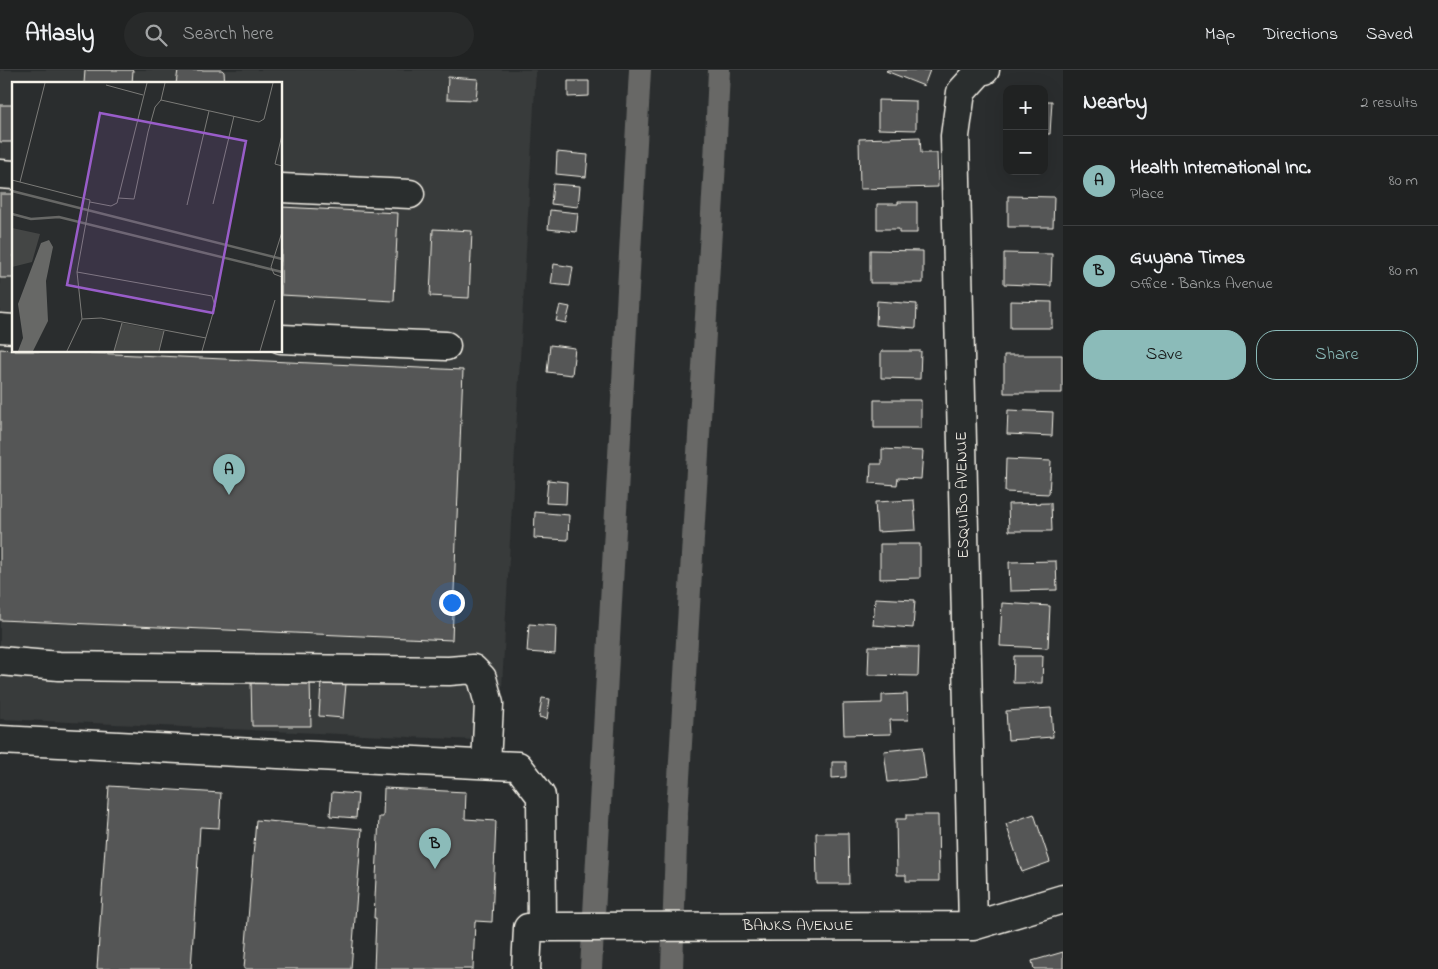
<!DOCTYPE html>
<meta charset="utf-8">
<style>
:root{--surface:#202222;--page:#282a2a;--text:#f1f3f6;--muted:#a2a4a5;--line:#3d3f40;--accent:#8bbbb9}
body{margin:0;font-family:"Indie Flower",sans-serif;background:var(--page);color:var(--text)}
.controls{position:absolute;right:15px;top:15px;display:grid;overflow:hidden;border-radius:10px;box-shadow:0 5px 20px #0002}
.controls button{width:45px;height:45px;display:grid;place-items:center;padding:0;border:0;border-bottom:1px solid var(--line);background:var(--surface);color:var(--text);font:25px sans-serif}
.you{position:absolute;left:451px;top:532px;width:18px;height:18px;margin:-12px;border:4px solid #fff;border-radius:50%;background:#1a73e8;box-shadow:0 0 0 8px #1a73e833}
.badge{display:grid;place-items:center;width:32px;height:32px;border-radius:50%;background:var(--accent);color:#111;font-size:16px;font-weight:700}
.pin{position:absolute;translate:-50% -41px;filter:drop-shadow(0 1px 2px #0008)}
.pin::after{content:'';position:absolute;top:26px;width:18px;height:15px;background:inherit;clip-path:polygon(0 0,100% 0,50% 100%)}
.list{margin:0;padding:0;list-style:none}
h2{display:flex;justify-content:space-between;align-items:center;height:65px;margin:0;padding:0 20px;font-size:21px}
h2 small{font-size:16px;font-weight:400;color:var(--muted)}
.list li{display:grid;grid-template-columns:32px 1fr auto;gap:15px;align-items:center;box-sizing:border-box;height:90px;padding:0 20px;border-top:1px solid var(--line)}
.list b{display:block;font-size:19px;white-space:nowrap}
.list p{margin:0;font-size:16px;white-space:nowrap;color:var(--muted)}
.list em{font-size:16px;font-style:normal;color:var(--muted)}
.actions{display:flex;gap:10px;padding:15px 20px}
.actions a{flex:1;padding:11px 0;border:1px solid var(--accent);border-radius:20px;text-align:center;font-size:18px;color:var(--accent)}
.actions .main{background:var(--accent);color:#111}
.icon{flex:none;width:28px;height:28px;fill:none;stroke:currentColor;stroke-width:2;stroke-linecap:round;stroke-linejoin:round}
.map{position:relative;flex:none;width:1063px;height:899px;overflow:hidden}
header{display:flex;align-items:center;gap:30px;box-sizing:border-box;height:70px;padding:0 25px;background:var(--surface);border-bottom:1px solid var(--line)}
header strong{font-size:24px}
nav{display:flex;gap:28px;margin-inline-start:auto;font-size:18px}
.search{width:350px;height:45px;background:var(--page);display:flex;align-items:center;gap:12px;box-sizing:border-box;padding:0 18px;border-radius:28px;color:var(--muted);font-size:19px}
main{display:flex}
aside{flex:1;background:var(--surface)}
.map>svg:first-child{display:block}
.built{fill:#373a3a;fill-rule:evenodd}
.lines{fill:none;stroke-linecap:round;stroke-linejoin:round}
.canal{stroke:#676866;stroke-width:22}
.building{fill:#555756;stroke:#f4f1e8}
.minor-casing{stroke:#f4f1e8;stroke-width:31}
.minor{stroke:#2a2d2e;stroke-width:28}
.labels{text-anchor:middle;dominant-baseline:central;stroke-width:4;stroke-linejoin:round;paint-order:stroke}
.street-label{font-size:16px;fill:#f4f1e8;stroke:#2a2d2e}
.inset-river{fill:none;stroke:#676866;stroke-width:2.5}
.inset-road{fill:none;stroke:#7b7b78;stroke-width:1}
.view{fill:#995dc9;fill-opacity:0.15;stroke:#995dc9;stroke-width:2.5}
.inset-edge{fill:none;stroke:#f4f1e8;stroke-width:2.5}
</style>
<header>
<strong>Atlasly</strong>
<div class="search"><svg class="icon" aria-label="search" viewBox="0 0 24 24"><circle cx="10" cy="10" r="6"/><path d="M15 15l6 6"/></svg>Search here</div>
<nav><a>Map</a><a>Directions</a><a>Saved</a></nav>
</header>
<main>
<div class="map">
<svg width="1063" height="899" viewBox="0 0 1063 899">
<rect width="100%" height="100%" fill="#2a2d2e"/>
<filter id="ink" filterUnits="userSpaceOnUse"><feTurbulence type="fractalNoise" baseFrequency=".02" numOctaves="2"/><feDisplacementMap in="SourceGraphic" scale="10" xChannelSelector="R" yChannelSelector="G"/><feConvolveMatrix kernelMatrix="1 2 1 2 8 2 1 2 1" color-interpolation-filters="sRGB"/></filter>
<g filter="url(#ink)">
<path class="built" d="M0 0H536L499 671 0 649ZM14 14H281V281H14Z"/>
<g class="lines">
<path class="canal" d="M591 899 640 0
M672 899 677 742 715 92 719 0"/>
</g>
<path class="building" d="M85 0H133L132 14H84Z
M178 0H222L224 2 225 14H176Z
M887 0H930L924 16 886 1Z
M448 7 478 9 476 30 447 29Z
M568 11H589V26L568 27Z
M878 30 916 31V60L878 59Z
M1044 31H1052L1050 64H1044Z
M0 35H14V72H0Z
M920 67 921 83H937L938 117 860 119 859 69Z
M557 82 588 85 586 107 556 104Z
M553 114 580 116 578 137 551 134Z
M0 124H14V208H0Z
M1008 126 1054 127 1053 157H1008Z
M898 132H917V163H899V159H877V134H898Z
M281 137 398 143 394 231 281 225Z
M550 140 578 143 576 162 548 159Z
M433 159 472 161 469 228 430 226Z
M870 180 923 181V213H870Z
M1004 183 1052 184 1051 216 1004 214Z
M554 194 573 197 570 216 551 214Z
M877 231 917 234 916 258 876 255Z
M1010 231 1052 232V258H1010Z
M560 235 570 237 566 253 556 251Z
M550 275 575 278 572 305 547 302Z
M0 279 14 280V281H49L463 300 452 570 0 550Z
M881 281H921L920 309 881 308Z
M1004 285H1062V323H1004Z
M874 330H921V358H874Z
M1008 340 1053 342 1052 366 1007 364Z
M882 379 923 381 921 409 898 408 897 415 870 413 871 394H882Z
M1006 389 1051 391 1049 424 1005 422Z
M548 410 567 412 566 434 546 433Z
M914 430 916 460 877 462 875 432Z
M1051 433 1052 461H1009L1008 434Z
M535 442 569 445 568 470 534 468Z
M880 474H920V508L880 509Z
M1056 491 1057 520 1010 521 1009 492Z
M875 528 915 530 913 558 873 555Z
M1002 533 1050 536 1048 578 1000 576Z
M529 554 556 556 555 584 527 582Z
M869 576 919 577 918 606 868 605Z
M1014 586H1043L1042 613H1013Z
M310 609 311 656H252L251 610Z
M321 612 346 614 343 648 319 646Z
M907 624 908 650H890L891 664 844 665 843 634 882 633V625Z
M542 628 550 629 547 649 539 647Z
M1051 638 1053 667 1008 670 1006 641Z
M922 677 926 708 888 712 884 681Z
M832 692H846V707L832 708Z
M109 716 221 723 219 758 200 757 191 899H97Z
M384 718 466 722 465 749 496 751 492 852 475 851 473 899H374L376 848H374L379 747H383Z
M332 722 358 724 356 748 330 746Z
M1034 744 1050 792 1022 802 1006 754Z
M906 745H938L939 811H906V805H897L896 749H906Z
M256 750 362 759 351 899H244Z
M816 763H848L849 814H817Z
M1063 882V899H1034L1032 891Z"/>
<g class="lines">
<defs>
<path id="minor" d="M0 104 14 105
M281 118 410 124
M0 258 14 259
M281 269 446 276
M0 591 59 596 449 601 473 599 482 608 489 634 486 694
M0 670 518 696 541 726 542 857
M973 856 955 66 961 22 980 1 985 0
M526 899 528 858 542 857 973 856 1063 829"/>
</defs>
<use href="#minor" class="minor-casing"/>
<use href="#minor" class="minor"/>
</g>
</g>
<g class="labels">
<g class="street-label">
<text transform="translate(963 425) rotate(-91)">ESQUIBO AVENUE</text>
<text x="798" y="856">BANKS AVENUE</text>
</g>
</g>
<g transform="translate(12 12)">
<rect width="270" height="270" fill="#2a2d2e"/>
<path d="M0 146 28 152 20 180 0 185ZM110 241 152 249 147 269H102Z" fill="#444645"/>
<path d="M37 158 41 165 34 199 36 239 21 269H6L11 256 6 222 29 161Z" fill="#676866"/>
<path class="inset-river" d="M0 109 270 177M0 132 19 137 47 135 270 190"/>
<path class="inset-road" d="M153 1 149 18 247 40 252 37 261 1M94 3 131 13M270 53 263 82 270 84M0 98 78 118 65 190 70 237 55 269M8 100 33 1M106 116 122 117 136 50 143 25 149 18M78 120 99 124 105 121 135 1M201 122 222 34M175 123 197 29M270 150 259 185 262 192 270 195M65 190 200 214 203 224 190 269M70 237 89 236 194 256M102 269 110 241M147 269 152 249M248 269 263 218"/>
<path class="view" d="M88 31 234 59 201 231 55 203Z"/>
<rect width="270" height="270" class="inset-edge"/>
</g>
</svg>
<div class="controls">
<button>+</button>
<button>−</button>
</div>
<div class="you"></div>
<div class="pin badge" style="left:229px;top:425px">A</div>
<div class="pin badge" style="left:435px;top:799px">B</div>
</div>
<aside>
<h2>Nearby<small>2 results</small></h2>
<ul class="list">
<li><span class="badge">A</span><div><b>Health International Inc.</b><p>Place</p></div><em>80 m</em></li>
<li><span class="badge">B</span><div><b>Guyana Times</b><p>Office · Banks Avenue</p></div><em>80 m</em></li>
</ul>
<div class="actions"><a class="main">Save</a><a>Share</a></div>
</aside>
</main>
